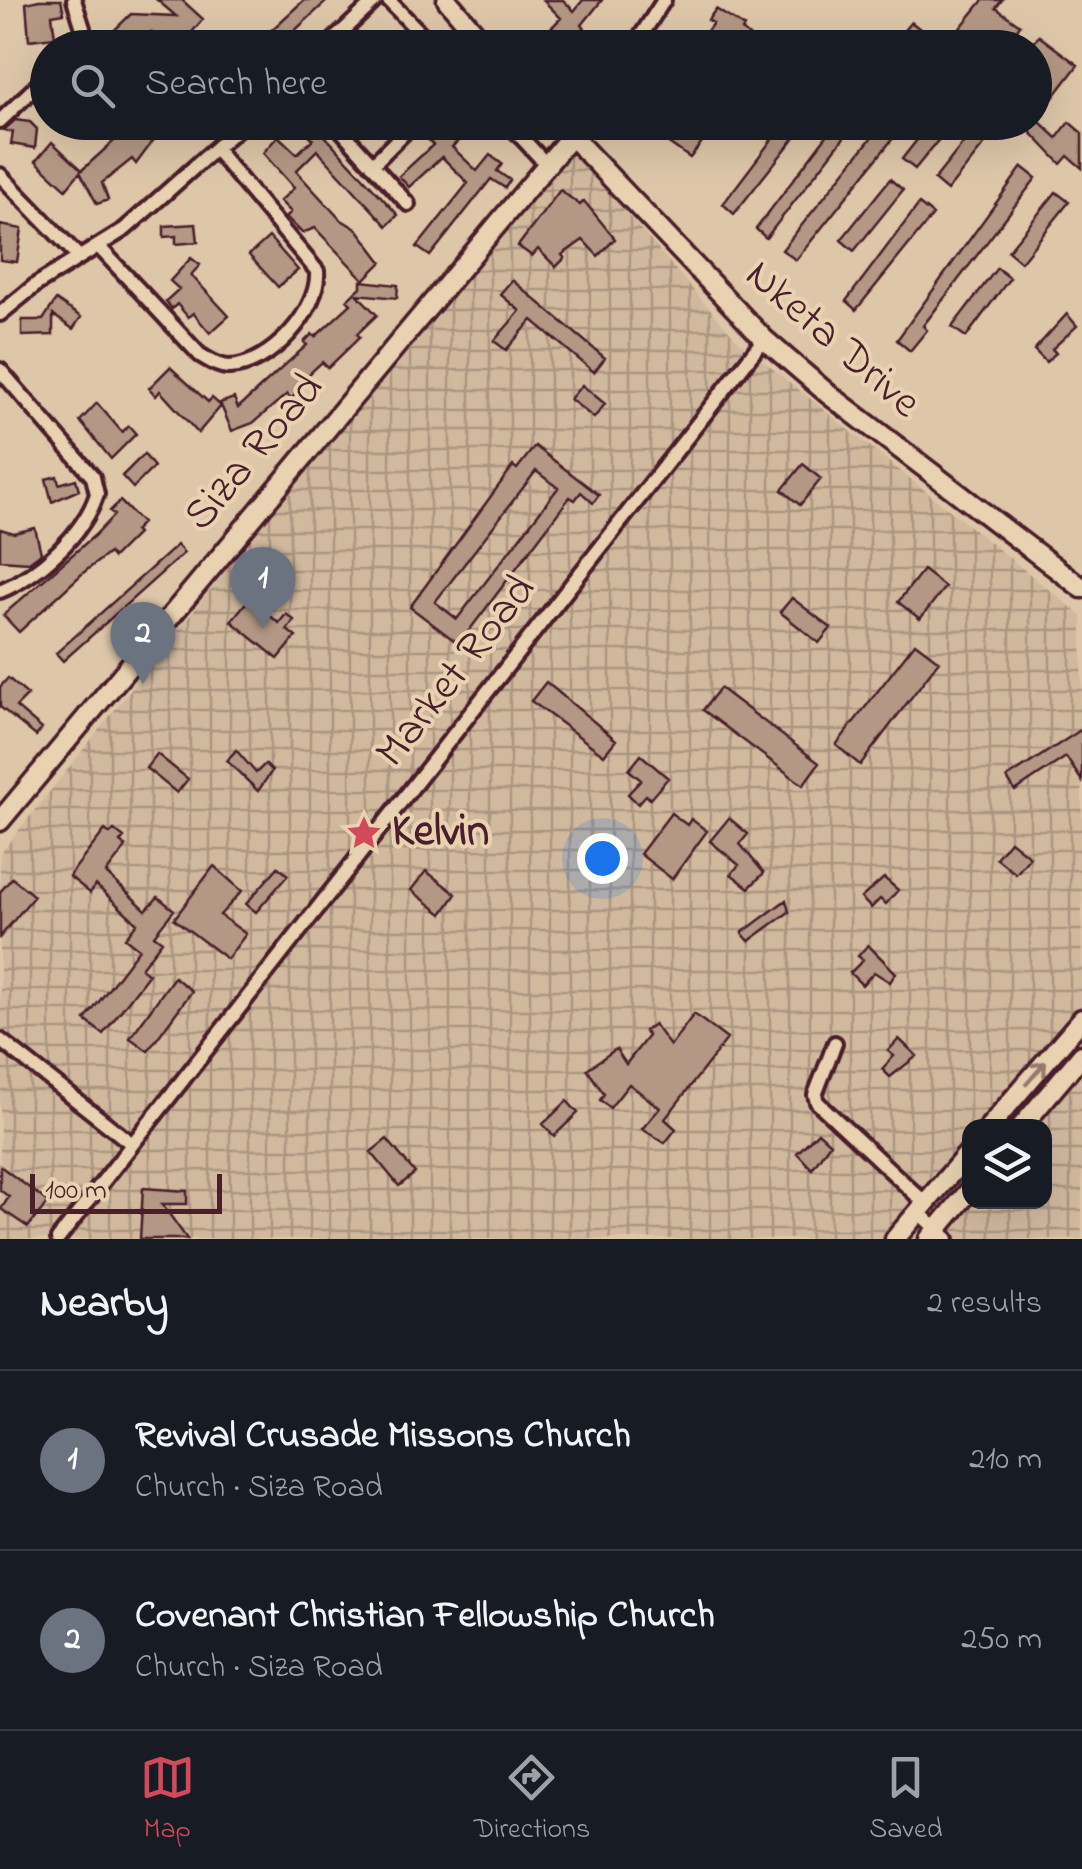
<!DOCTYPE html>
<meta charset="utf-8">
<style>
:root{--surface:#171b24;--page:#20242c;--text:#f1f3f6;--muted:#9ea1a6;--line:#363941;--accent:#d1495b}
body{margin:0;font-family:"Indie Flower",sans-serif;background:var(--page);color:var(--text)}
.controls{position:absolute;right:30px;bottom:30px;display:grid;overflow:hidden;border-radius:20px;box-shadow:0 10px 40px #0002}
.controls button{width:90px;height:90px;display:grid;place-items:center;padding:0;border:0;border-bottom:2px solid var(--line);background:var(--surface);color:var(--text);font:50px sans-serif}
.scale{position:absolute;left:30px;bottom:25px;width:192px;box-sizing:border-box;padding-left:10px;border:5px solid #4a1f2b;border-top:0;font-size:28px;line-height:35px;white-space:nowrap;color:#4a1f2b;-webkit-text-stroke:8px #e8d2b1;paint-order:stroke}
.you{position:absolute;left:602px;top:858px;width:35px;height:35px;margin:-25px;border:8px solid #fff;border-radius:50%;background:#1a73e8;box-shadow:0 0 0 15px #1a73e833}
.badge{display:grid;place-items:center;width:65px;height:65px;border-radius:50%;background:var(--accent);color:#fff;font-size:32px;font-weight:700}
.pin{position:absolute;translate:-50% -82px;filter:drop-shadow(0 2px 5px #0008)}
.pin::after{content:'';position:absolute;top:52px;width:35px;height:30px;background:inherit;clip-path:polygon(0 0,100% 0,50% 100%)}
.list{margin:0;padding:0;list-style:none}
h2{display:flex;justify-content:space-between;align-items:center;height:130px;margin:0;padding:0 40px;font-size:42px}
h2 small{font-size:32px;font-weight:400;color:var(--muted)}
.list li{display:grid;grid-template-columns:65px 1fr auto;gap:30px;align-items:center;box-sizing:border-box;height:180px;padding:0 40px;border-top:2px solid var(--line)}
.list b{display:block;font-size:38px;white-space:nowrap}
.list p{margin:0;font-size:32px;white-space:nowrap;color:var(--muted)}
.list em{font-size:32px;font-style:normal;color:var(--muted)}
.icon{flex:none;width:55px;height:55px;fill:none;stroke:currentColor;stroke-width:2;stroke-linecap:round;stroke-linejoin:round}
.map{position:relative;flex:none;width:1082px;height:1239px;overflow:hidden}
.search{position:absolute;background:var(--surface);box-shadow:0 10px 40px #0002;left:30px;right:30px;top:30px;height:110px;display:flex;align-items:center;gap:25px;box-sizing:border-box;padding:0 35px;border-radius:55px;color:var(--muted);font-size:38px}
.sheet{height:490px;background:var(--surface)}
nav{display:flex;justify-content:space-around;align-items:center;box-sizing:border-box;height:140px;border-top:2px solid var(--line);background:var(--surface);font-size:28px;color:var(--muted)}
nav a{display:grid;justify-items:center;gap:5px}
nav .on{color:var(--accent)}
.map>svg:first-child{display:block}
.industrial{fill:url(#industrial-grid);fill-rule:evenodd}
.building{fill:#b49885;stroke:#4a1f2b;stroke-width:2.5;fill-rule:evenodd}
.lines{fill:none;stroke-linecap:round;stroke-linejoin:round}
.street-casing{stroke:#4a1f2b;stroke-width:20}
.secondary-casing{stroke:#4a1f2b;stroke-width:25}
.street{stroke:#e8d2b1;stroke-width:12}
.secondary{stroke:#e8d2b1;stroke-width:18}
.oneway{stroke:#99786e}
.labels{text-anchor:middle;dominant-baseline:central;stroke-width:8;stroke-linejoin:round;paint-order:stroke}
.street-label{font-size:45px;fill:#4a1f2b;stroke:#e8d2b1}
.poi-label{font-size:45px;font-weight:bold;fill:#4a1f2b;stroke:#e8d2b1;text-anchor:start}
</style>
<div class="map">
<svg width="1082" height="1239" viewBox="0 0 1082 1239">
<defs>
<pattern id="industrial-grid" width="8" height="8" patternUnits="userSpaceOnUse" patternTransform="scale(2.5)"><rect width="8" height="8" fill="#d1b99e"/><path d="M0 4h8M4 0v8" fill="none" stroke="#ac9681"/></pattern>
</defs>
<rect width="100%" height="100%" fill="#dec7a9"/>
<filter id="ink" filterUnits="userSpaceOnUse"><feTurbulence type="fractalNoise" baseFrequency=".01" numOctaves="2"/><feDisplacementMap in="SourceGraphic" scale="20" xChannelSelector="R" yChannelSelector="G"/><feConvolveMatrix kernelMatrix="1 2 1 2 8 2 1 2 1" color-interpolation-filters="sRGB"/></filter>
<g filter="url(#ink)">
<path class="industrial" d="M570 149 738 341 1082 616V1239H0V854L454 284ZM970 1126H1044V1202H970Z"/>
<path class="building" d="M39 0H61L64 13 52 15 55 37 29 40 26 3Z
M157 0H182L203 19 188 37 198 48H167L151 32 135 48H96L131 14 176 16Z
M304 0H328L276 48H252Z
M543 0H563L574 11 583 0H602L582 25 594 40 581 48 569 33 562 40 551 28 561 18Z
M983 0H1002L996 8 1020 25 1004 48H991L974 34 963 48H916L900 35 911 22 941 45 949 36 952 38Z
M716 9 744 27 742 30 763 48H694L713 23 708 20Z
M1039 36 1078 65 1052 99 1034 86V41Z
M15 120 30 122 37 129 35 148 11 144 13 132 4 130Z
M135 122H167L136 164 132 159 102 183 108 200 97 204 80 172 66 189 36 161 52 142 82 170Z
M297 122H312L398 215 387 226 317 150 296 171 340 219 358 230 382 262 364 280 315 228 302 233 286 217 291 212 280 201 294 188 263 153 278 136 297 154 313 139Z
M425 122 440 136 455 122H477L452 147 477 171 490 155 502 164 497 171 510 180 505 188 491 179 430 256 417 247 468 183 442 157 409 187 399 176 433 145 420 131Z
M656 122H678L686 129 692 122H717L690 158 650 130Z
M785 122H807L734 214 723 204Z
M837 122H856L766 238 756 229Z
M884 122H906L796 260 782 250Z
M931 122H953L915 169 902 159Z
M980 122 996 130 947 191 934 180Z
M1021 122H1040L1057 138 1069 122 1082 133V168L1068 156 1061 164Z
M1022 167 1036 178 923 326 927 330 910 351 897 340Z
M890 179 903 190 854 251 841 240Z
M560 190 580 205 584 201 615 239 598 256 583 240 562 255 565 258 556 267 538 249 532 256 518 246Z
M1056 192 1069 202 1021 262 1008 251Z
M919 204 933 215 856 310 846 301Z
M196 224 198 242 176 244V236L164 237V226Z
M0 225 22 229 17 262 0 260Z
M269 237 298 270 278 287 249 255Z
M191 258 200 265 191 275 229 316 210 333 193 313 188 317 177 304 172 309 166 301 179 289 170 281Z
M997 268 1010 278 966 337 952 327Z
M512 280 605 358 594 372 532 320 506 350 494 341 520 311 500 294Z
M361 281 398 285 397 298 357 294 377 315 357 334 360 337 328 368 322 362 296 386 300 390 291 399 287 394 253 423 232 431 220 403 234 398 238 408 307 345 304 342 312 334 315 337 351 304 347 300 361 287Z
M56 300 81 317 73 329 53 315V335L22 336V320H43Z
M1067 314 1077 326 1052 349 1056 353 1046 362 1034 350Z
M170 367 208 402 212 398 221 406 198 433 160 391 156 396 149 388Z
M582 385 605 404 594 418 570 399Z
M97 403 122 432 129 426 136 434 111 459 80 421Z
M535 446 599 495 593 503 581 492 575 500 570 497 459 644 410 607 513 466 517 469ZM536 471 558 488 457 619 435 602Z
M144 454 154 467 133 488 122 476Z
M803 464 821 479 800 505 782 490Z
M57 476 59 484 76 479 79 490 52 502 46 479Z
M120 501 142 523 134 531 137 534 113 558 109 553 83 573 19 632 3 615 95 535 114 515 110 511Z
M35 528 41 553 29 562 0 560V529L14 533Z
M177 545 184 553 63 661 56 653Z
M923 570 945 587 920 619 898 602Z
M792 598 831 628 819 643 780 612Z
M249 599 279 623 286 614 294 620 287 630 296 637 278 659 231 621Z
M915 643 939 661 860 765 836 745Z
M8 678 28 695 16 707 42 729 36 736 0 707V687Z
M546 682 616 740 604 755 531 701Z
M720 688 819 763 803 785 703 710Z
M1082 729V781L1066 757 1015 791 1007 778Z
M236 750 256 773 265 764 272 771 258 791 227 761Z
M157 754 188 779 177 793 146 768Z
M641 755 668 778 650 799 646 795 638 804 628 794 641 780 629 770Z
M671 813 687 825 691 819 707 831 672 879 640 854Z
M729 818 748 834 740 844 764 873 749 888 731 874 739 865 710 841Z
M105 830 110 834 114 830 124 838 120 842 126 847 106 873 146 910 158 897 174 910 154 935 162 941 141 968 149 974 103 1034 85 1020 139 949 125 938 137 923 96 885 90 893 69 876Z
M1010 841 1030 857 1016 874 996 858Z
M214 866 242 891 220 915 246 934 227 959 174 919Z
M278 867 288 875 256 912 246 904Z
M426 871 456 894 442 914 411 890Z
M12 878 34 896 0 937V892Z
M884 878 898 890 886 904 880 899 871 908 861 898Z
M786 900 789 912 749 941 742 933Z
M868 945 896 973 890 982 874 972 862 985 850 973 863 960 858 956Z
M174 977 192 991 148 1051 130 1038Z
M694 1014 727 1039 665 1119 676 1129 665 1143 642 1129 660 1108 629 1084 610 1108 600 1100 604 1094 587 1069 616 1049 626 1064 648 1036 644 1031 654 1024 670 1046Z
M899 1039 917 1056 890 1077 882 1069 894 1056 888 1051Z
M567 1101 578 1113 554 1136 543 1124Z
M818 1132 830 1143 812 1169 797 1153Z
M387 1139 415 1173 399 1186 371 1152Z
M0 1166 48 1202 28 1227 1 1209 9 1197 0 1190Z
M143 1188 187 1191V1204H162L187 1239H140Z"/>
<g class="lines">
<defs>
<path id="street" d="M74 0 83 28 75 48
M388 0 435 48
M325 48 376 0
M633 48 664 0
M0 121 48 75
M507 122 546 164
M342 131 408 204
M372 165 415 122
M0 175 78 256
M98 246 200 355C209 360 218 367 229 367 270 366 320 310 317 271L216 150
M0 314 37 284 125 229 245 122
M0 370 93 477 97 494C84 534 39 575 0 591
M0 1040 132 1144
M835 1043 815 1095 817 1102 925 1203
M918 1212 947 1239
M58 1239 764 339"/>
<path id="secondary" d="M447 0 488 48
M558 122 764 339 827 393 1082 588
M0 821 571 136
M990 1126 1082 1019
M1022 1126 1082 1055
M895 1239 970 1151
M929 1239 970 1190"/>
</defs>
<use href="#street" class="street-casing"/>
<use href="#secondary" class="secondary-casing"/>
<use href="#street" class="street"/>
<use href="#secondary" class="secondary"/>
</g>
<defs><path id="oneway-shaft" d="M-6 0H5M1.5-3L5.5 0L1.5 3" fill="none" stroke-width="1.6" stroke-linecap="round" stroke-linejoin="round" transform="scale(2.5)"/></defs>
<use class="oneway" href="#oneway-shaft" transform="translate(1036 1073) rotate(-49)"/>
</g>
<defs>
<symbol id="sight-bare" viewBox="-9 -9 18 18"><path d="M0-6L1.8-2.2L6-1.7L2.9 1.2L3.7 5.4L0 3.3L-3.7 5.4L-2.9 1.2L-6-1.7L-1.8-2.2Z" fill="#d1495b" stroke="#e8d2b1" stroke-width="2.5" paint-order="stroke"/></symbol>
</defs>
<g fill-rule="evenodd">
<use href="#sight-bare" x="339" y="808" width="50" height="50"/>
</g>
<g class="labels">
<g class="street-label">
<text transform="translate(832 340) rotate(41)">Nketa Drive</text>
<text transform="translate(255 453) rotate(-50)">Siza Road</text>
<text transform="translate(457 672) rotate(-52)">Market Road</text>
</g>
<g class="poi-label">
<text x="392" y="833">Kelvin</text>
</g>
</g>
</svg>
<div class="controls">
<button><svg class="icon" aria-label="layers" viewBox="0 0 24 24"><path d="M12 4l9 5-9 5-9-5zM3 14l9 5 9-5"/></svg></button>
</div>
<div class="scale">100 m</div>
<div class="you"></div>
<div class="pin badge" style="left:263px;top:629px;background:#6b7280">1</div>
<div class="pin badge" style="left:143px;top:684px;background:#6b7280">2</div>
<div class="search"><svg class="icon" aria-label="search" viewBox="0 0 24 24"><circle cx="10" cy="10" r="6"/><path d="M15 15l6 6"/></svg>Search here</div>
</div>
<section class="sheet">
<h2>Nearby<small>2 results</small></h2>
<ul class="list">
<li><span class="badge" style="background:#6b7280">1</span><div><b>Revival Crusade Missons Church</b><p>Church · Siza Road</p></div><em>210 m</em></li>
<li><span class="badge" style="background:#6b7280">2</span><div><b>Covenant Christian Fellowship Church</b><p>Church · Siza Road</p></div><em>250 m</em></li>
</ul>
</section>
<nav>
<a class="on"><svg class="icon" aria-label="map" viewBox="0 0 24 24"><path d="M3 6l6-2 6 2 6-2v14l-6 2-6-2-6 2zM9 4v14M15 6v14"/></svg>Map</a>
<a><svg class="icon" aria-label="directions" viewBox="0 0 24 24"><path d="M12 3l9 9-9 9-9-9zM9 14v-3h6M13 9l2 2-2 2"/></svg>Directions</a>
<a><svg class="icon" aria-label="saved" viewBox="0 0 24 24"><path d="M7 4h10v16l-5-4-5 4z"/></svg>Saved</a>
</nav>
